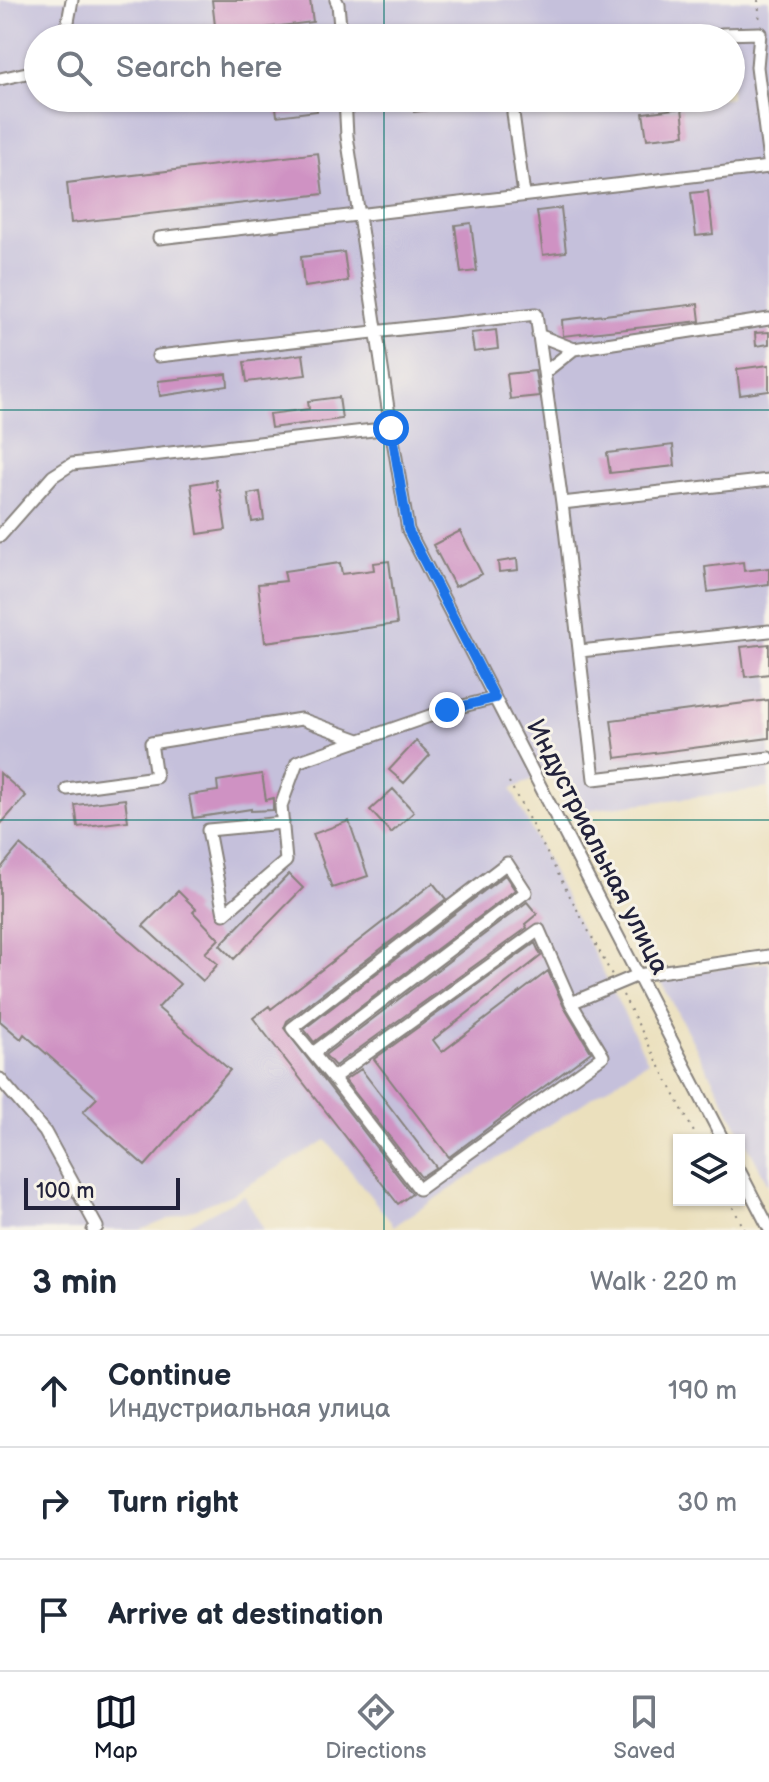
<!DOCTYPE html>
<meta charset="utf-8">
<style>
:root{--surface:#fff;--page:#f2f2f3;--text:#1f2937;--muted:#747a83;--line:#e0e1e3;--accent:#111827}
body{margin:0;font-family:"Balsamiq Sans",sans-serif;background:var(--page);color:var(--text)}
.controls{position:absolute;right:24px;bottom:24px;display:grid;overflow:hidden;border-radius:0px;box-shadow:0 2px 6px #0004}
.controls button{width:72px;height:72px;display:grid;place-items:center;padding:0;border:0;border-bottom:2px solid var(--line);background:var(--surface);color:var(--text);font:40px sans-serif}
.scale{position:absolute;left:24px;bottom:20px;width:156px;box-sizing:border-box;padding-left:8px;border:4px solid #22223b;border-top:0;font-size:22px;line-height:28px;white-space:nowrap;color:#22223b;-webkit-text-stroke:6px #f7f3e8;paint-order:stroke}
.stop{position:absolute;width:24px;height:24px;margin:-18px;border:6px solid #1a73e8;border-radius:50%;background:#fff}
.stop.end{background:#1a73e8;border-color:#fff;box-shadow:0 2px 8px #0008}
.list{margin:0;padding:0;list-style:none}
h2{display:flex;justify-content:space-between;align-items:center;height:104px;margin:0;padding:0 32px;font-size:34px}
h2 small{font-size:26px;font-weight:400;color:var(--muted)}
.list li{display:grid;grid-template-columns:52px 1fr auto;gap:24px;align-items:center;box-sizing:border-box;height:112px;padding:0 32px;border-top:2px solid var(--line)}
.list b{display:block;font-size:30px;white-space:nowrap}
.list p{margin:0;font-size:26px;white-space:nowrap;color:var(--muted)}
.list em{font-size:26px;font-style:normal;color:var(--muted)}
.icon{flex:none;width:44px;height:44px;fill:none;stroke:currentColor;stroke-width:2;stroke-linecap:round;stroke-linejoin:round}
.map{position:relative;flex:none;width:769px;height:1230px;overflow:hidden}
.search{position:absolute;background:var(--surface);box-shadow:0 2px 6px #0004;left:24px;right:24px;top:24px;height:88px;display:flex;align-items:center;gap:20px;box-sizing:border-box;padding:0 28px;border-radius:44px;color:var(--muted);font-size:30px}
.sheet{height:440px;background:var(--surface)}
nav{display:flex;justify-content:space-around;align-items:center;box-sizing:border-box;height:112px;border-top:2px solid var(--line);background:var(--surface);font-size:22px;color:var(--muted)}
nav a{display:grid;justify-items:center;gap:4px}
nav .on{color:var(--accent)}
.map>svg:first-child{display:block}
.industrial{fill:#c5c0db;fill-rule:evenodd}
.building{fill:#cf92c3}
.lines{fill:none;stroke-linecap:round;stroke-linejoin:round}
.minor-casing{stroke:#86817c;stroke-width:15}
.path{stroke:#86817c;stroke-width:2;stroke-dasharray:2 6;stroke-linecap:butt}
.minor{stroke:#fff;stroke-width:11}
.route{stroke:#1a73e8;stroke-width:10}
.grid{fill:none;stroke:#0f766e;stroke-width:2;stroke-opacity:0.55}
.labels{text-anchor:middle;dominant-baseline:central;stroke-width:6;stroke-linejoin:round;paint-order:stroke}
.street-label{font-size:26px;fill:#22223b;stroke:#f7f3e8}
</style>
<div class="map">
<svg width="769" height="1230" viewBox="0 0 769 1230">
<rect width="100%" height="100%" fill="#f7f3e8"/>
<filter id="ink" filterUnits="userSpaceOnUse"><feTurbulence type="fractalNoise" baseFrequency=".0125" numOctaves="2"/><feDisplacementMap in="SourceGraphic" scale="16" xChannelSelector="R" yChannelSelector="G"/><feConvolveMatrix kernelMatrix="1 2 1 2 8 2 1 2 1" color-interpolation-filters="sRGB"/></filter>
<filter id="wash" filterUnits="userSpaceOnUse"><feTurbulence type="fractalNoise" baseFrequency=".006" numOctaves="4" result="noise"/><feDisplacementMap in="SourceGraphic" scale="32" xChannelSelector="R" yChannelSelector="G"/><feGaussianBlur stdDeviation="1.8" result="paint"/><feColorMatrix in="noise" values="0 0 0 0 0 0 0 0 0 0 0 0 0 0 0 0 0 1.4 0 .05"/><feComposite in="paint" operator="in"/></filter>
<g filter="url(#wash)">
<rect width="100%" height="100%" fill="#ebe0bd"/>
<path class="industrial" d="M0 0H769V788L571 812 549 772 511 789 648 1061 394 1226 326 1140 233 1194 141 1230H0ZM38 38H731V98H38Z
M769 962V1186L658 976Z
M244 1195 264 1230H179Z"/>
<g id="blocks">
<path class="building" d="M212 0H310L313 22 216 34Z
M275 98H316L317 111 277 116Z
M413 98H485V103L414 112Z
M682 108 685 135 647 139 643 113Z
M318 153 323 194 71 223 67 183Z
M708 191 713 234 696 236 691 193Z
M561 208 566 252 543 255 537 211Z
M471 223 477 271 461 273 455 225Z
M344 252 348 281 304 287 301 257Z
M698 304 700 321 563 336 562 320Z
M496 330 498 349 474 352 471 333Z
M769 332V344L756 346 755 333Z
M303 354 306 375 247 382 244 362Z
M769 365V391L740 395 737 369Z
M535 371 539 396 510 399 507 374Z
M227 374 228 386 160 396 158 381Z
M339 397 342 419 271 428 269 414 309 409 308 401Z
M673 445 675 466 610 473 607 453Z
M216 480 217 490H220L226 530 198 534 191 484Z
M260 492 264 520 252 522 248 494Z
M460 531 482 574 455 587 433 545Z
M517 559 518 570 499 572 498 562Z
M389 561 397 624 265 642 258 584 286 581 284 571 340 563 342 574 374 570 373 563Z
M743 562 744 571 769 568V584L708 592 705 567Z
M769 644V674L745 677 741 647Z
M769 700V738L616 758 611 720Z
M416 741 430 755 404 783 389 770Z
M0 773 26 796 0 825Z
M262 774 266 800 273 798V810L251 811V809L193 818 189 795 218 791 217 781Z
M393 789 414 812 391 833 370 810Z
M125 799 128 821 78 827 75 805Z
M349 821 368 876 332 888 313 834Z
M20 845 180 984 158 1008 230 1070 145 1166 83 1112 97 1098 24 1034 21 1039 0 1021V869Z
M289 874 303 888 234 959 220 945Z
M505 875 515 890 314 1042 304 1029Z
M433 883 446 899 287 1021 284 1028 412 1194 398 1204 253 1018 269 1006 271 1009Z
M178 891 196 909 193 912 219 939 205 953 218 964 203 981 143 926Z
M527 902 537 914 525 924 527 928 335 1066 325 1055Z
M535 943 541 956 433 1040 442 1052 548 971 564 1007 591 1052 449 1157 374 1059Z
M361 1069 436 1167 421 1177 345 1080Z"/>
</g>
</g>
<g filter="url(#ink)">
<use href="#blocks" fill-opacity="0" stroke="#86817c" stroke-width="2"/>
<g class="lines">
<defs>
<path id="minor" d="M336 0 338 4 341 38
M65 38 72 0
M706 38 722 34 760 33 757 67 769 161
M0 79 31 72 38 67
M345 98 347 136 391 428
M520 98 513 113 524 195
M159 238 769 167
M538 335 574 349 769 319
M158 356 536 314 562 503 594 779 769 758
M545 372 574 349
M562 503 769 480
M0 536 53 476 72 464 391 428 408 530 723 1140
M580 651 769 631
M67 789 156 777 151 743 301 719 359 740
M283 823 208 830 224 914 286 861 281 806 297 762 447 710 495 698
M539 930 571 1003 603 1056 419 1189 333 1078Z
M571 1003 638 975 769 956
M313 1053 526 892 507 863 292 1028 333 1078
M0 1079 45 1132 97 1227 93 1230
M739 1170 769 1228"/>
</defs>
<use href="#minor" class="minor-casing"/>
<path class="path" d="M758 0 760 23
M509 782 612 975
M623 995 698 1140
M729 1200 745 1230"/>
<use href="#minor" class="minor"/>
</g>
</g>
<g class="lines" filter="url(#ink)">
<path class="route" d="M391 428 408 530 495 698 447 710"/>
</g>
<path class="grid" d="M384 0V38M384 98V1230M0 410H769M0 820H769"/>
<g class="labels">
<g class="street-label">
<text transform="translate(597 847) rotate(63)">Индустриальная улица</text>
</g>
</g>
</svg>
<div class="controls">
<button><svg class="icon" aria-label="layers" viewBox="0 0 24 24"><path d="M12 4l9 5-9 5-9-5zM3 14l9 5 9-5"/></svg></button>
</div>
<div class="scale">100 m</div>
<div class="stop" style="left:391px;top:428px"></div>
<div class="stop end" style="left:447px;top:710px"></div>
<div class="search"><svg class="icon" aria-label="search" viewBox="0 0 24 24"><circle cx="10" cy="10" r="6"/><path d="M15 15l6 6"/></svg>Search here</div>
</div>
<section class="sheet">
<h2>3 min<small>Walk · 220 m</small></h2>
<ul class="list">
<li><svg class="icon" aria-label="ahead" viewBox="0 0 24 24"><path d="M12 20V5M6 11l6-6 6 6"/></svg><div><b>Continue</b><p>Индустриальная улица</p></div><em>190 m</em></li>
<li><svg class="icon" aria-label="right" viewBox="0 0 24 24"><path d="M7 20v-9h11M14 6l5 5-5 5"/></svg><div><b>Turn right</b></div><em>30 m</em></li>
<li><svg class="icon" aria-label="arrive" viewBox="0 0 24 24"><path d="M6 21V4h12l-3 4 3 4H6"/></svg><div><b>Arrive at destination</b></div></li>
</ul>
</section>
<nav>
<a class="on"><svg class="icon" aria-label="map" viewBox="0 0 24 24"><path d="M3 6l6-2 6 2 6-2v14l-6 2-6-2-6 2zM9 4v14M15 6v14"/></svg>Map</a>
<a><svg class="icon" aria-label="directions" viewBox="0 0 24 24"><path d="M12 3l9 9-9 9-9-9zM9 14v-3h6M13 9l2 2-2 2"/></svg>Directions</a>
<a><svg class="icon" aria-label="saved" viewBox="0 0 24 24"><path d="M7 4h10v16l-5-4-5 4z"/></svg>Saved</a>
</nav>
